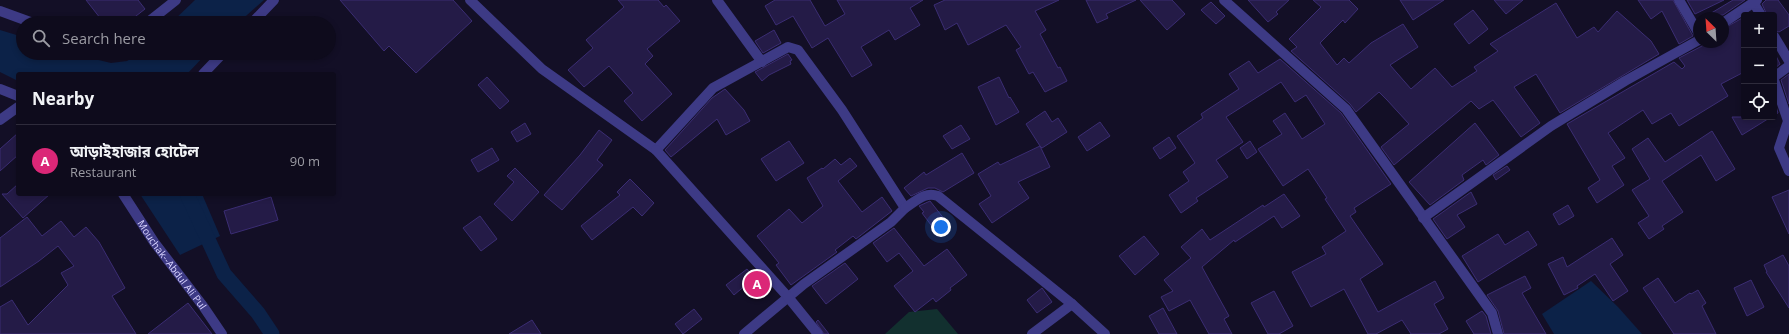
<!DOCTYPE html>
<meta charset="utf-8">
<style>
body{margin:0;font-family:"Open Sans","Noto Sans Bengali",sans-serif;background:#1c1929;color:#f1f3f6}
.controls{position:absolute;right:12px;top:12px;display:grid;overflow:hidden;border-radius:4px;box-shadow:0 2px 6px #0003}
.controls button{width:36px;height:36px;display:grid;place-items:center;padding:0;border:0;border-bottom:1px solid #2e2b3b;background:#0e0b1c;color:#f1f3f6;font:20px sans-serif}
.compass{position:absolute;left:1693px;top:12px;width:36px;height:36px;border-radius:50%;background:#0e0b1c;box-shadow:0 2px 6px #0003;rotate:335deg}
.you{position:absolute;left:941px;top:227px;width:14px;height:14px;margin:-10px;border:3px solid #fff;border-radius:50%;background:#1a73e8;box-shadow:0 0 0 6px #1a73e833}
.badge{display:grid;place-items:center;width:26px;height:26px;border-radius:50%;background:#db2777;color:#fff;font-size:13px;font-weight:700}
.pin{position:absolute;translate:-50% -50%;border:2px solid #fff;box-shadow:0 1px 4px #0006}
.list{margin:0;padding:0;list-style:none}
h2{display:flex;justify-content:space-between;align-items:center;height:52px;margin:0;padding:0 16px;font-size:17px}
h2 small{font-size:13px;font-weight:400;color:#9b9ba3}
.list li{display:grid;grid-template-columns:26px 1fr auto;gap:12px;align-items:center;box-sizing:border-box;height:72px;padding:0 16px;border-top:1px solid #2e2b3b}
.list b{display:block;font-size:15px;white-space:nowrap}
.list p{margin:0;font-size:13px;white-space:nowrap;color:#9b9ba3}
.list em{font-size:13px;font-style:normal;color:#9b9ba3}
.icon{flex:none;width:22px;height:22px;fill:none;stroke:currentColor;stroke-width:2;stroke-linecap:round;stroke-linejoin:round}
.map{position:relative;flex:none;width:1789px;height:334px;overflow:hidden}
.search{position:absolute;background:#0e0b1c;box-shadow:0 2px 6px #0003;left:16px;top:16px;width:320px;height:44px;display:flex;align-items:center;gap:10px;box-sizing:border-box;padding:0 14px;border-radius:22px;color:#9b9ba3;font-size:15px}
.panel{position:absolute;background:#0e0b1c;box-shadow:0 2px 6px #0003;left:16px;top:72px;width:320px;height:124px;border-radius:4px}
.map>svg:first-child{display:block}
.green{fill:#12302f}
.water{fill:#0c2248}
.lines{fill:none;stroke-linecap:round;stroke-linejoin:round}
.canal{stroke:#0c2248;stroke-width:15}
.building{fill:#241b47;stroke:#3b2d73}
.street{stroke:#3d3a85;stroke-width:10}
.labels{text-anchor:middle;dominant-baseline:central;stroke-width:3.5;stroke-linejoin:round;paint-order:stroke}
.street-label{font-size:10px;fill:#d9d4ff;stroke:#130f26}
</style>
<div class="map">
<svg width="1789" height="334" viewBox="0 0 1789 334">
<rect width="100%" height="100%" fill="#130f26"/>
<!-- green -->
<path class="green" d="M937 309 958 334H885L909 312Z"/>
<!-- water -->
<g class="water">
<path d="M195 0H264L238 23H171Z"/>
<path d="M0 30 23 37V53H70L111 63 127 61 140 53H207L187 74H18V81L0 72Z"/>
<path d="M140 194H202L220 236 180 255Z"/>
<path d="M1591 281 1618 307 1642 334H1554L1542 314Z"/>
</g>
<g class="lines">
<!-- canal -->
<path class="canal" d="M187 194 224 274 258 313 272 334"/>
</g>
<!-- building -->
<g class="building">
<path d="M86 0H138L145 9 127 23H104Z"/>
<path d="M340 0H453L472 21 416 73 389 46 384 51Z"/>
<path d="M618 0H658L664 7 666 5 680 21 647 49 653 56 645 64 672 94 642 121 624 101 633 93 609 66 584 87 568 70 593 48 586 40 624 7Z"/>
<path d="M775 0H810L825 26 845 14 837 0H923L910 8 920 25 895 40 889 30 861 47 872 65 852 77 828 38 812 48 793 16 776 25 765 6Z"/>
<path d="M945 0H1059L1035 11 1046 30 1040 34 1058 68 1060 67 1067 81 1045 92 1033 72 1029 74 1016 50 1021 47 1006 25 968 45 957 23 945 30 934 5Z"/>
<path d="M1086 0H1136L1106 14 1108 18 1097 23Z"/>
<path d="M1140 0H1172L1185 14 1167 30Z"/>
<path d="M1248 0H1289L1276 12 1278 14 1268 22Z"/>
<path d="M1313 0H1349L1358 9 1345 23 1343 20 1320 43 1337 65 1344 58 1349 63 1371 43 1403 24 1418 47 1390 65 1411 89 1435 68 1452 87 1477 71 1474 67 1498 51 1490 44 1556 3 1577 38 1594 27 1598 32 1617 11 1651 41 1659 54 1560 113 1536 74 1514 87 1540 123 1521 137 1493 100 1479 109 1471 101 1394 165 1381 147 1409 124 1387 100 1379 92 1356 112 1350 104 1291 51 1297 47 1289 39 1321 7Z"/>
<path d="M1400 0H1444L1413 20Z"/>
<path d="M1494 0H1523L1506 14Z"/>
<path d="M1638 0H1673L1693 36 1679 44 1662 11 1651 19Z"/>
<path d="M1687 0H1724L1695 14Z"/>
<path d="M1733 0H1745L1723 15H1708Z"/>
<path d="M1766 0H1778L1789 15V26L1779 32 1774 30V15H1767L1762 4Z"/>
<path d="M1211 2 1225 16 1216 24 1201 10Z"/>
<path d="M1473 10 1488 29 1469 44 1454 24Z"/>
<path d="M1744 17V72L1721 84 1728 96 1679 126 1671 113 1652 124 1643 110 1608 133 1625 158 1612 166 1624 185 1597 203 1588 188 1600 180 1599 178 1567 124 1674 62 1682 69 1685 66 1679 58 1702 46 1705 42H1723V29Z"/>
<path d="M774 30 781 43 763 53 755 41Z"/>
<path d="M1774 52 1780 64 1774 69Z"/>
<path d="M788 54 792 60 790 61 791 64 769 75 762 81 755 72Z"/>
<path d="M1280 59 1341 113 1391 184 1354 208 1356 212 1350 216 1383 264 1360 279 1378 312 1435 281 1444 298 1434 304 1448 329 1439 334H1411L1402 320 1376 334H1368L1344 289 1311 307 1292 272 1326 254 1322 247 1346 231 1325 199 1327 198 1308 169 1283 186 1258 149 1282 134 1273 121 1285 113 1302 139 1325 124 1306 95 1295 102 1281 82 1226 117 1243 142 1216 160 1228 177 1196 198 1198 201 1181 213 1169 195 1189 181 1183 172 1195 163 1177 136 1203 118 1201 114 1239 89 1229 74 1249 61 1258 73Z"/>
<path d="M1789 74V104L1781 80Z"/>
<path d="M487 77 509 101 500 109 478 85Z"/>
<path d="M999 77 1009 98 1010 97 1019 112 996 125 978 87Z"/>
<path d="M725 89 744 110 750 121 726 135 717 119 671 157 665 150 712 98Z"/>
<path d="M1774 100 1778 113 1774 115Z"/>
<path d="M1045 111 1052 122 1058 118 1067 132 1042 148 1040 146 1050 167 1018 182 1029 198 992 223 979 204 991 196 978 174 998 162 1000 165 1040 146 1026 124Z"/>
<path d="M1732 117H1771L1742 135Z"/>
<path d="M1100 122 1110 136 1087 151 1078 137Z"/>
<path d="M525 123 531 134 517 142 511 132Z"/>
<path d="M1475 123 1499 155 1486 165 1483 160 1462 175 1464 180 1430 205 1409 182Z"/>
<path d="M961 125 970 139 952 149 943 136Z"/>
<path d="M599 130 612 140 597 160 603 165 562 210 544 195 580 155Z"/>
<path d="M1712 131 1735 169 1716 181 1701 155 1662 181 1683 212 1662 226 1664 229 1649 239 1638 223 1649 216 1632 190 1650 179 1632 149 1648 138 1665 162Z"/>
<path d="M18 133V155L0 171V149Z"/>
<path d="M1169 137 1176 148 1160 159 1153 148Z"/>
<path d="M789 141 804 163 776 181 761 159Z"/>
<path d="M1250 141 1257 152 1247 159 1240 148Z"/>
<path d="M492 148 499 160 478 172 471 160Z"/>
<path d="M962 153 974 173 943 192 935 188H928L911 196 904 188 924 172 926 175Z"/>
<path d="M850 158 857 166 838 181 862 212 882 197 892 211 856 239 853 236 835 250 837 252 791 285 776 265 779 263 757 236 789 209 802 223 823 206 807 178 822 168 823 169 835 159 841 165Z"/>
<path d="M1507 166 1510 170 1496 180 1493 175Z"/>
<path d="M515 168 539 192 512 221 494 204 514 182 507 176Z"/>
<path d="M630 179 654 203 642 216 633 207 592 240 581 226 620 195 617 192Z"/>
<path d="M18 184V194H50L23 218 2 194H7Z"/>
<path d="M1789 190V234L1772 197Z"/>
<path d="M1471 192 1477 204 1457 215 1465 227 1447 239 1433 219Z"/>
<path d="M1284 194 1300 216 1282 228 1274 216 1235 242 1234 240 1202 267 1229 316 1224 319 1232 334H1209L1190 300 1169 311 1161 297 1173 291 1164 280 1191 258 1181 247 1202 229 1210 240 1263 205 1264 207Z"/>
<path d="M271 197 278 220 231 234 224 211Z"/>
<path d="M930 201 945 220 934 229 922 213 924 212 919 206Z"/>
<path d="M1568 205 1574 216 1559 225 1553 214Z"/>
<path d="M480 216 497 239 481 251 463 228Z"/>
<path d="M27 217 42 236 61 221 74 237 86 227 99 242 125 288 112 296 136 334H0V307L12 300 28 325 68 285 61 273 74 266 58 246 39 261 0 287V238Z"/>
<path d="M894 228 924 266 947 249 967 275 950 288 951 290 936 302 933 298 915 312 894 286 913 271 899 253 887 262 873 243Z"/>
<path d="M1528 231 1537 245 1478 282 1462 256 1498 234 1505 245Z"/>
<path d="M1144 236 1159 254 1135 275 1119 256Z"/>
<path d="M1612 238 1623 255 1610 264 1628 291 1613 301 1595 274 1577 286 1578 288 1564 295 1548 264 1563 257 1567 267Z"/>
<path d="M1783 255 1789 266V308L1766 272H1767L1764 265Z"/>
<path d="M845 263 858 279 826 304 812 286Z"/>
<path d="M747 269 754 278 734 295 726 285Z"/>
<path d="M1525 276 1531 288 1522 293 1546 334H1504L1498 311 1487 295Z"/>
<path d="M1658 278 1675 303 1690 293 1691 294 1698 290 1706 303 1702 306 1716 334H1674L1643 288Z"/>
<path d="M1751 280 1764 307 1747 316 1734 288Z"/>
<path d="M1042 288 1052 302 1037 313 1027 300Z"/>
<path d="M1274 291 1293 326 1279 334H1268L1251 303Z"/>
<path d="M188 303 212 334H148Z"/>
<path d="M1163 308 1177 334H1159L1149 316Z"/>
<path d="M694 309 702 319 683 334 675 324Z"/>
<path d="M1482 311 1486 316 1491 334H1474L1466 321Z"/>
<path d="M532 320 541 334H509Z"/>
<path d="M818 320 829 334H824L816 322Z"/>
</g>
<g class="lines">
<!-- street -->
<g class="street">
<path d="M470 0 542 69 656 150 713 88 788 47 798 50 842 110 905 208 891 222 804 284 744 334"/>
<path d="M717 0 762 62"/>
<path d="M1224 0 1346 109 1492 313 1498 334"/>
<path d="M1679 0 1699 34"/>
<path d="M1753 2 1761 15"/>
<path d="M0 11 33 23"/>
<path d="M147 23 176 0"/>
<path d="M252 23 274 0"/>
<path d="M1723 23 1757 0"/>
<path d="M1774 36 1789 61"/>
<path d="M203 74 223 53"/>
<path d="M1774 77 1789 66"/>
<path d="M1774 80 1788 121 1779 148 1789 171"/>
<path d="M0 89 18 96"/>
<path d="M0 120 18 107"/>
<path d="M656 150 788 297 818 334"/>
<path id="s1" d="M123 194 154 242 203 306 222 334"/>
<path d="M905 208C916 201 925 191 938 196L1072 304"/>
<path d="M1423 218 1551 126 1625 81 1699 40"/>
<path d="M1032 334 1072 304 1105 334"/>
</g>
</g>
<g class="labels">
<!-- street labels -->
<g class="street-label">
<text stroke="none"><textPath href="#s1" startOffset="86">Mouchak--Abdul Ali Pul</textPath></text>
</g>
</g>
</svg>
<div class="controls">
<button>+</button>
<button>−</button>
<button><svg class="icon" aria-label="locate" viewBox="0 0 24 24"><circle cx="12" cy="12" r="6"/><path d="M12 2v4M12 18v4M2 12h4M18 12h4"/></svg></button>
</div>
<svg class="compass" viewBox="-18 -18 36 36"><path d="M0-13l5 13h-10z" fill="#e53935"/><path d="M0 13l5-13h-10z" fill="#9b9ba3"/></svg>
<div class="you"></div>
<div class="pin badge" style="left:757px;top:284px">A</div>
<div class="search"><svg class="icon" aria-label="search" viewBox="0 0 24 24"><circle cx="10" cy="10" r="6"/><path d="M15 15l6 6"/></svg>Search here</div>
<section class="panel">
<h2>Nearby<small></small></h2>
<ul class="list">
<li><span class="badge">A</span><div><b>আড়াইহাজার হোটেল</b><p>Restaurant</p></div><em>90 m</em></li>
</ul>
</section>
</div>
